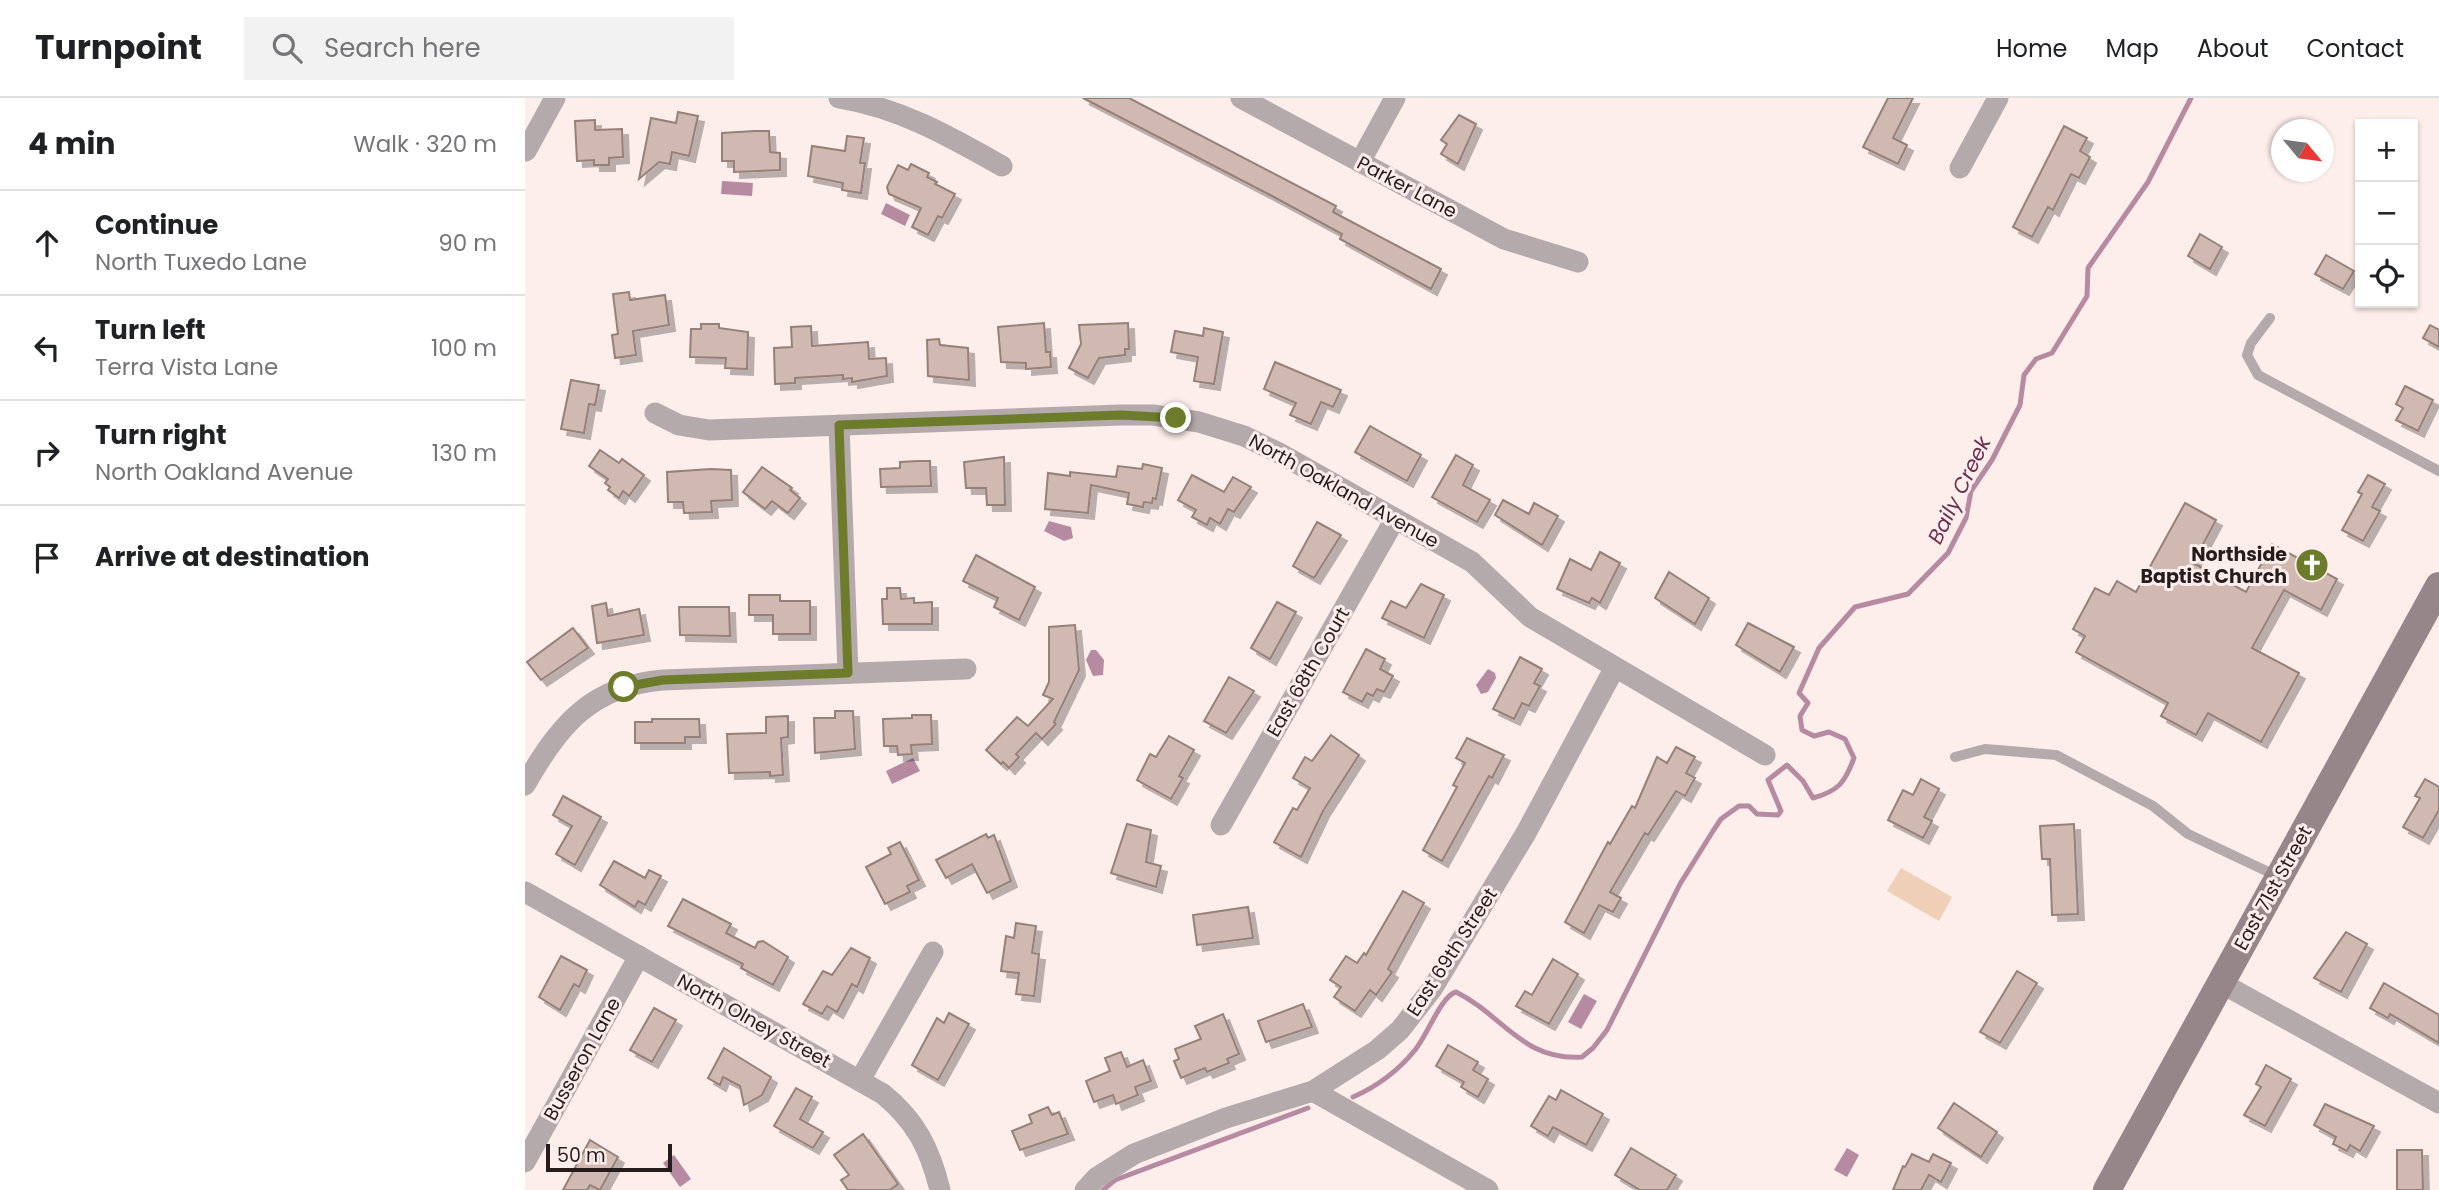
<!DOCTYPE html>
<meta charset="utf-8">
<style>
body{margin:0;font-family:Poppins,sans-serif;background:#f2f2f2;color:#202124}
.controls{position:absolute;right:21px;top:21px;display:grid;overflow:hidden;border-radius:0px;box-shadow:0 2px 5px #0004}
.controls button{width:63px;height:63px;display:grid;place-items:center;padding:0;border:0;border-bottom:2px solid #e0e0e0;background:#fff;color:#202124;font:35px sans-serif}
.compass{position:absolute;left:1746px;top:21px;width:63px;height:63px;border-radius:50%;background:#fff;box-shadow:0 2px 5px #0004;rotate:119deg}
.scale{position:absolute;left:21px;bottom:18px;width:126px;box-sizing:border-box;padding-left:7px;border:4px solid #261c1c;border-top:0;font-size:19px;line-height:24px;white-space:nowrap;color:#261c1c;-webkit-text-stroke:5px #fdedeb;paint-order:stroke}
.stop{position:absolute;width:21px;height:21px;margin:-16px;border:5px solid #6c7c2a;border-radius:50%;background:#fff}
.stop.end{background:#6c7c2a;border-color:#fff;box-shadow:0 2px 7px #0008}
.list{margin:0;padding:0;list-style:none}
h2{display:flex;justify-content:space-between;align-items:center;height:91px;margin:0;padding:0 28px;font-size:30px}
h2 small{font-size:23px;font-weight:400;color:#757577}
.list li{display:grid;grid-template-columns:46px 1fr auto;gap:21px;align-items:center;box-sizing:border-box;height:105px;padding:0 28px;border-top:2px solid #e0e0e0}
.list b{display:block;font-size:26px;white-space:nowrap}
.list p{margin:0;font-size:23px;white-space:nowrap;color:#757577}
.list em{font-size:23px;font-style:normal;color:#757577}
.icon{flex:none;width:38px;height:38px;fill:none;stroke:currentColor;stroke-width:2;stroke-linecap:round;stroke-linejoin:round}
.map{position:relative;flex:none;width:1914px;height:1092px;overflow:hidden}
header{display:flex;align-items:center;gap:42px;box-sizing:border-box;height:98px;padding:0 35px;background:#fff;border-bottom:2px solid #e0e0e0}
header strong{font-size:33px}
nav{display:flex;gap:38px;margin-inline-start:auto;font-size:24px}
.search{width:490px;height:63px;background:#f2f2f2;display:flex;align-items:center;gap:18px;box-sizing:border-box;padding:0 24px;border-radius:0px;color:#757577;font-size:26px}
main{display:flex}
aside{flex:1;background:#fff}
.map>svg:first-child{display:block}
.green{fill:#efd0b6}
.water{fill:#b68ba2}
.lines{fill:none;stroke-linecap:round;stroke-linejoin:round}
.stream{stroke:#b68ba2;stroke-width:5}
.building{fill:#d0b9b0;stroke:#968078;stroke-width:2;filter:url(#shadow)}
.lane{stroke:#b4a9ab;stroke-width:10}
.street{stroke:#b4a9ab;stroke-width:21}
.secondary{stroke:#968689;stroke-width:28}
.route{stroke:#6c7c2a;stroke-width:9}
.labels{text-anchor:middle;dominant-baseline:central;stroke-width:6;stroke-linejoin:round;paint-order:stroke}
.street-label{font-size:19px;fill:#261c1c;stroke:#fdedeb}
.poi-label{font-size:19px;font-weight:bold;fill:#261c1c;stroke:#fdedeb;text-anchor:end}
.water-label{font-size:21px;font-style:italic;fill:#683051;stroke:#fdedeb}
</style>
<header>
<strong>Turnpoint</strong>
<div class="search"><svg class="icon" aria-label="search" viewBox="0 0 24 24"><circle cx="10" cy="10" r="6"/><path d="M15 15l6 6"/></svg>Search here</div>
<nav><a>Home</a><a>Map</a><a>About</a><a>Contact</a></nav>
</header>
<main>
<aside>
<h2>4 min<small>Walk · 320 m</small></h2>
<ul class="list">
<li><svg class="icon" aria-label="ahead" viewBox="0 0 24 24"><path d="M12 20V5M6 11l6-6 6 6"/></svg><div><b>Continue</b><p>North Tuxedo Lane</p></div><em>90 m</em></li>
<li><svg class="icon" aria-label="left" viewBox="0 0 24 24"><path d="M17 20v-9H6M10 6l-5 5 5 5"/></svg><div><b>Turn left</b><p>Terra Vista Lane</p></div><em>100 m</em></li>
<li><svg class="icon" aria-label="right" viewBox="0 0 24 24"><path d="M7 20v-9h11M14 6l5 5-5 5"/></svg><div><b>Turn right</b><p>North Oakland Avenue</p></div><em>130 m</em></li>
<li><svg class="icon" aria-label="arrive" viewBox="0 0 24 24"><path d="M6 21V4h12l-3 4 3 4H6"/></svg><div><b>Arrive at destination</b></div></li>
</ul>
</aside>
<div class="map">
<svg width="1914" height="1092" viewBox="0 0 1914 1092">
<defs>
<filter id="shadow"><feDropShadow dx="6" dy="6" stdDeviation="0" flood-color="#0004"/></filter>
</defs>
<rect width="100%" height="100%" fill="#fdedeb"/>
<!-- green -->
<path class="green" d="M1376 770 1427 799 1414 823 1362 793Z"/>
<!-- water -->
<g class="water">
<path d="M197 83 228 85 227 98 196 96Z"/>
<path d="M361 105 385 117 380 128 356 116Z"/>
<path d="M524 423 546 429 548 440 539 443 519 433Z"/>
<path d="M566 552H571L579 562 578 577 568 578 561 562Z"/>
<path d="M963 571 970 575 971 580 963 594 956 596 951 587Z"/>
<path d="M388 660 395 673 367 686 361 673Z"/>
<path d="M1059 896 1072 903 1056 931 1043 924Z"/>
<path d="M1322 1050 1334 1057 1322 1079 1309 1072Z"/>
<path d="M149 1057 166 1081 155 1089 138 1065Z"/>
</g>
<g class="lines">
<!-- stream -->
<g class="stream">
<path d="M828 999C853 988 873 973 890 952 902 938 916 898 931 894 978 917 997 963 1057 959L1068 950 1082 932 1155 786 1188 733 1196 721 1214 708H1224L1232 716 1253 717 1256 713 1243 682 1262 667 1278 683 1288 700C1314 693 1320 684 1329 660L1320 641 1304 634 1289 638 1277 632 1275 618 1283 605 1274 595 1294 550 1330 509 1383 496 1423 455 1441 420 1446 393 1467 362 1495 307 1499 277 1511 261 1527 255 1562 198 1563 170 1623 84 1666 0"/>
<path d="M578 1092 590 1082 783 1010"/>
</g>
</g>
<!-- building -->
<g class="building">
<path d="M558 0H604L811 108 808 114 916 171 906 191 815 141 817 136 747 98Z"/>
<path d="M1363 0H1388L1368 40 1382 47 1373 66 1338 49Z"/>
<path d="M153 14 173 18 164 58 147 54 145 66 134 64 114 81 126 20 151 25Z"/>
<path d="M934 17 951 26 933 66 916 56 922 46 916 42Z"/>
<path d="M70 22V32L97 31 98 59 84 60V67H69V62L52 63 50 23Z"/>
<path d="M1539 28 1562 40 1555 53 1565 59 1554 80 1546 76 1528 112 1523 109 1507 139 1488 129Z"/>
<path d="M230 33H244L245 54 255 55V72L209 74V63H197V35Z"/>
<path d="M322 38 339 40 335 65H340L336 95 317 92 318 85 283 78 287 48 320 53Z"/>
<path d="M386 66 404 75 402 79 412 84 410 86 430 96 417 120 413 118 403 137 387 129 396 110 364 96 362 89 373 67 383 72Z"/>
<path d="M1675 136 1697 149 1685 171 1663 158Z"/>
<path d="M1801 157 1829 173 1818 191 1790 176Z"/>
<path d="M104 194 105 202 140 197 144 227 108 233 111 257 90 260 87 237 93 236 88 196Z"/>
<path d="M519 225 521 254H525L526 269 501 271V265L476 264 473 229Z"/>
<path d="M603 225 604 251H600V257L574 260 563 280 544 270 556 246 554 227Z"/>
<path d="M176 226H194V230L223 234 222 271 200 270 201 260 165 259 166 231H176Z"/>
<path d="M1905 227 1914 232V249L1898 240Z"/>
<path d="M286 228 287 248 343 244 344 261 361 260 362 278 327 284V280L318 281V277L270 280V285L250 286 249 250 267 249 266 229Z"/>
<path d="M679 230 698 234 689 286 669 283 673 259 646 254 650 233 678 238Z"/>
<path d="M414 241 415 247 443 250 444 282 403 278 402 242Z"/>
<path d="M750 264 816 292 808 309 796 304 786 326 765 317 771 305 739 291Z"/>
<path d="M46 282 74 287 70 307 64 306 59 335 36 331Z"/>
<path d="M1880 288 1908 302 1893 333 1871 322 1878 310 1871 306Z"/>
<path d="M845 328 896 357 882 383 830 354Z"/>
<path d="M75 352 94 365 97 361 119 377 104 398 98 393 94 400 83 392 85 389 80 385 83 381 64 368Z"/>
<path d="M931 357 948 367 938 387 965 402 952 424 907 399Z"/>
<path d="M479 359 480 407H462L461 390H441L439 364Z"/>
<path d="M393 363H405L406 388 356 389 355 371 375 370V364Z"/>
<path d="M618 366 637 370 631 401 628 400 627 405 619 404 618 409 602 406 604 395 566 387 563 415 520 411 523 375 545 378V374L591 379 593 368 617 371Z"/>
<path d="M237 369 267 390 265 392 275 400 263 415 247 403 240 411 218 394Z"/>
<path d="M186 371 206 372 207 402 186 403 187 414 159 415 158 404H143L142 374Z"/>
<path d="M667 377 699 394 708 379 726 389 709 414 703 411 695 426 685 420 682 427 667 419 671 412 653 402Z"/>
<path d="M1843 377 1860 386 1847 409 1855 413 1838 443 1817 432 1837 396 1833 394Z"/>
<path d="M978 402 1004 416 1009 405 1033 418 1017 447 970 417Z"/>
<path d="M1660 405 1691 422 1668 465 1721 494 1747 446 1812 481 1796 512 1759 492 1727 550 1774 575 1736 644 1683 615 1671 637 1636 618 1643 605 1551 554 1560 538 1548 531 1570 490 1584 497 1592 483 1611 494Z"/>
<path d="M792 424 816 437 789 480 768 468Z"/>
<path d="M1075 454 1095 465 1075 505 1067 500 1064 505 1032 491 1045 461 1066 472Z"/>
<path d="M451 457 510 489 494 522 469 509 473 500 438 483Z"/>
<path d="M1144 474 1184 500 1170 526 1130 500Z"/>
<path d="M896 486 919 497 899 540 857 520 866 503 881 510Z"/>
<path d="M362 490H375L376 501 389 500V505L407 504V526H358L357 501H362Z"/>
<path d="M224 497H255V503H285V536H248V517H224Z"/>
<path d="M752 504 771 514 745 561 726 550Z"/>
<path d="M81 505 83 518 114 511 119 537 72 545 67 508Z"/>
<path d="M154 509H204L205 538 155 537Z"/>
<path d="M1223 525 1269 549 1255 574 1211 547Z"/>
<path d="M550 527 554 572 529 624 531 626 517 641 511 635 491 656 494 659 484 670 478 664 476 666 461 652 492 619 503 628 528 601 518 597 524 584V529Z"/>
<path d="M48 530 63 550 16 582 2 564Z"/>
<path d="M841 551 860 561 855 571 868 578 859 594 852 591 848 598 842 595 837 604 818 594Z"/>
<path d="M995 559 1017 571 1009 585 1015 588 1004 608 997 605 989 621 968 611Z"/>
<path d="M704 579 729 593 701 635 679 623Z"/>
<path d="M310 613H328L330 651 290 655 289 620H310Z"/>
<path d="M387 617H406L407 646 386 647 387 656 373 657 372 648H359L358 621 387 620Z"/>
<path d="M263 618V639L256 640 258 677 245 678V674L204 675 202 636 241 635V619Z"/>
<path d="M127 621H174L175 639H160V645H110V624H127Z"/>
<path d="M806 637 834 657 798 713 776 759 749 744 768 710 772 712 785 690 768 680 780 659 787 663Z"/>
<path d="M644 638 669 652 654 678 658 680 646 701 612 682 625 656 631 659Z"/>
<path d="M942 640 979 657 967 680 964 678 917 763 898 752 932 689 928 687 940 665 931 660Z"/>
<path d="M1151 649 1170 659 1161 675 1170 680 1160 698 1151 693 1123 737 1120 735 1085 794 1096 800 1088 814 1074 807 1059 835 1040 824 1083 744 1085 746 1107 708 1110 710 1132 659 1142 665Z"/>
<path d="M1396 681 1414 691 1399 719 1407 723 1398 740 1363 722 1378 692 1388 697Z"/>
<path d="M1900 681 1914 689V712L1898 740 1878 729 1895 700 1890 698Z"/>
<path d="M38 698 76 719 50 767 31 756 47 728 28 717Z"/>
<path d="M602 726 626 732 621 764 636 768 631 789 586 775Z"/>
<path d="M1549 726 1553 816 1527 817 1525 761H1517L1515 728Z"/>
<path d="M461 736 463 740 469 737 486 783 462 795 447 766 421 780 411 762Z"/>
<path d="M375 744 394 782 382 788 385 794 360 806 341 769 366 756 363 750Z"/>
<path d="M89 763 120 780 124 772 136 778 120 807 113 803 110 809 75 787Z"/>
<path d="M878 793 899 805 863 871 867 874 851 897 845 892 830 913 809 899 816 889 805 882 821 858 832 865 839 855 841 857Z"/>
<path d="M158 801 206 826 201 835 230 850 233 844 238 843 263 859 248 887 216 870 218 866 143 828Z"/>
<path d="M723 809 728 840 672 847 668 817Z"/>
<path d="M491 825 511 828 507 855 514 856 509 898 491 896 494 875 476 873 481 838 489 840Z"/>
<path d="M1821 834 1842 846 1816 894 1789 880Z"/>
<path d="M326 850 345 860 332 889 327 886 312 914 302 908 297 916 278 906 298 873 307 877Z"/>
<path d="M36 858 62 872 54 889 49 886 35 912 14 899Z"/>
<path d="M1028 861 1053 876 1024 926 991 908 1000 893 1007 897Z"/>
<path d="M1492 873 1512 885 1475 945 1455 934Z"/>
<path d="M1859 885 1914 917V945L1865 916 1863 920 1845 910Z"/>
<path d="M778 906 787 929 741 944 733 923Z"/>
<path d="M129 910 151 922 127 964 105 952Z"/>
<path d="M424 915 444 926 413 982 387 967 412 920 419 925Z"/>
<path d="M698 916 714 956 702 961 704 965 682 974 680 970 656 980 649 963 654 961 650 951 676 941 670 928Z"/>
<path d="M923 947 953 964 948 972 963 981 953 999 936 989 939 984 911 968Z"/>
<path d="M199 950 246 979 237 997 219 1007 215 988 198 979 195 987 183 980Z"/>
<path d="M596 954 602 969 618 962 626 983 610 989 613 997 591 1006 588 997 569 1004 561 983 585 973 580 960Z"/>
<path d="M1741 967 1766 981 1740 1028 1719 1017 1736 989 1731 986Z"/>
<path d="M271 990 287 999 275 1021 298 1034 288 1050 249 1028Z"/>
<path d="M1036 992 1078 1016 1061 1047 1028 1029 1023 1038 1006 1028 1024 998 1031 1002Z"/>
<path d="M1429 1005 1472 1034 1456 1059 1413 1030Z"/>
<path d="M1800 1006 1849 1028 1835 1053 1825 1047 1822 1053 1808 1046 1811 1039 1789 1027Z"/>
<path d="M523 1009 527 1017 534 1014 543 1036 495 1052 487 1033 507 1025 504 1017Z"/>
<path d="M338 1036 373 1086 365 1092H323L316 1082 324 1077 309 1057Z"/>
<path d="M65 1042 93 1059 75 1092 65 1087 62 1092H38Z"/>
<path d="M1106 1050 1151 1077 1142 1092H1115L1090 1077Z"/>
<path d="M1872 1052H1897L1898 1092H1872Z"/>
<path d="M1387 1056 1404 1064 1408 1056 1426 1065 1416 1084 1404 1077 1396 1092H1368L1378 1068 1380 1069Z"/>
</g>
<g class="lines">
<!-- lane -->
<g class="lane">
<path d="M1745 220 1726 245 1722 257 1733 277 1914 373"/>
<path d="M1430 659 1460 651 1531 657 1628 708 1663 736 1754 779"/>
</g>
<!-- street -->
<g class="street">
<path d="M314 0C375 10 424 38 477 68"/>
<path d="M716 0 979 141 1053 164"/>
<path d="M1 53 30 0"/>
<path d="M835 64 870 0"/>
<path d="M1435 70 1473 0"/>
<path d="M130 315 154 327 184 332 596 317H628L674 324 719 338 754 355 947 464 1005 519 1240 657"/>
<path d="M314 327 323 575"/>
<path d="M0 687C34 628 65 588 138 582L441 571"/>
<path d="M696 727 870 421"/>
<path d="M0 794 358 996C391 1023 405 1051 415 1092"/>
<path d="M1696 885 1914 1005"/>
<path d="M335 982 408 854"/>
<path d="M788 993 963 1092"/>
<path d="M0 1064 114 858"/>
<path d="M560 1092 571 1080 609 1056 701 1020 788 993 852 952 875 932 907 891 1001 735 1089 571"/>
</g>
<!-- secondary -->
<path class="secondary" d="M1582 1092 1914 488"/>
</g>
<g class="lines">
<!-- route -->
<path class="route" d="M99 589 138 582 323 575 314 327 596 317 651 320"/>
</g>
<!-- icons -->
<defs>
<symbol id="church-disc" viewBox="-11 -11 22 22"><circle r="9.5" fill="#6c7c2a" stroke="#fdedeb"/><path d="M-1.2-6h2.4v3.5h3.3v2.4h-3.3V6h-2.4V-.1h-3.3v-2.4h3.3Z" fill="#fff"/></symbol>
</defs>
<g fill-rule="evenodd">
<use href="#church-disc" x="1768" y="448" width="38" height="38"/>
</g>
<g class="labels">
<!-- street labels -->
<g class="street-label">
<text transform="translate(882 89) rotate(28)">Parker Lane</text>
<text transform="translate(819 393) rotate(29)">North Oakland Avenue</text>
<text transform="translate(783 574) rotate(-60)">East 68th Court</text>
<text transform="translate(1748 790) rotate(-61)">East 71st Street</text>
<text transform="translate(927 854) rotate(-57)">East 69th Street</text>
<text transform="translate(229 923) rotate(29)">North Olney Street</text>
<text transform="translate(57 961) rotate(-61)">Busseron Lane</text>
</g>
<!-- poi labels -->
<g class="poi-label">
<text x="1762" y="456">Northside<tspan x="1762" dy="22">Baptist Church</tspan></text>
</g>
<!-- water labels -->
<g class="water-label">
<text transform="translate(1434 392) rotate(-64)">Baily Creek</text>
</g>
</g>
</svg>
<div class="controls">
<button>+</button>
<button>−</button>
<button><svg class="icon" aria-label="locate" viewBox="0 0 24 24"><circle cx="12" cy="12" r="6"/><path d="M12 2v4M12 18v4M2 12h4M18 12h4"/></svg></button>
</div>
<svg class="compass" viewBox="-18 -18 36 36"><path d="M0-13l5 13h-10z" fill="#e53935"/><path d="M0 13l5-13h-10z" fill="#757577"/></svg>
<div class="scale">50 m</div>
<div class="stop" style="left:99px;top:589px"></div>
<div class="stop end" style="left:651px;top:320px"></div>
</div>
</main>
